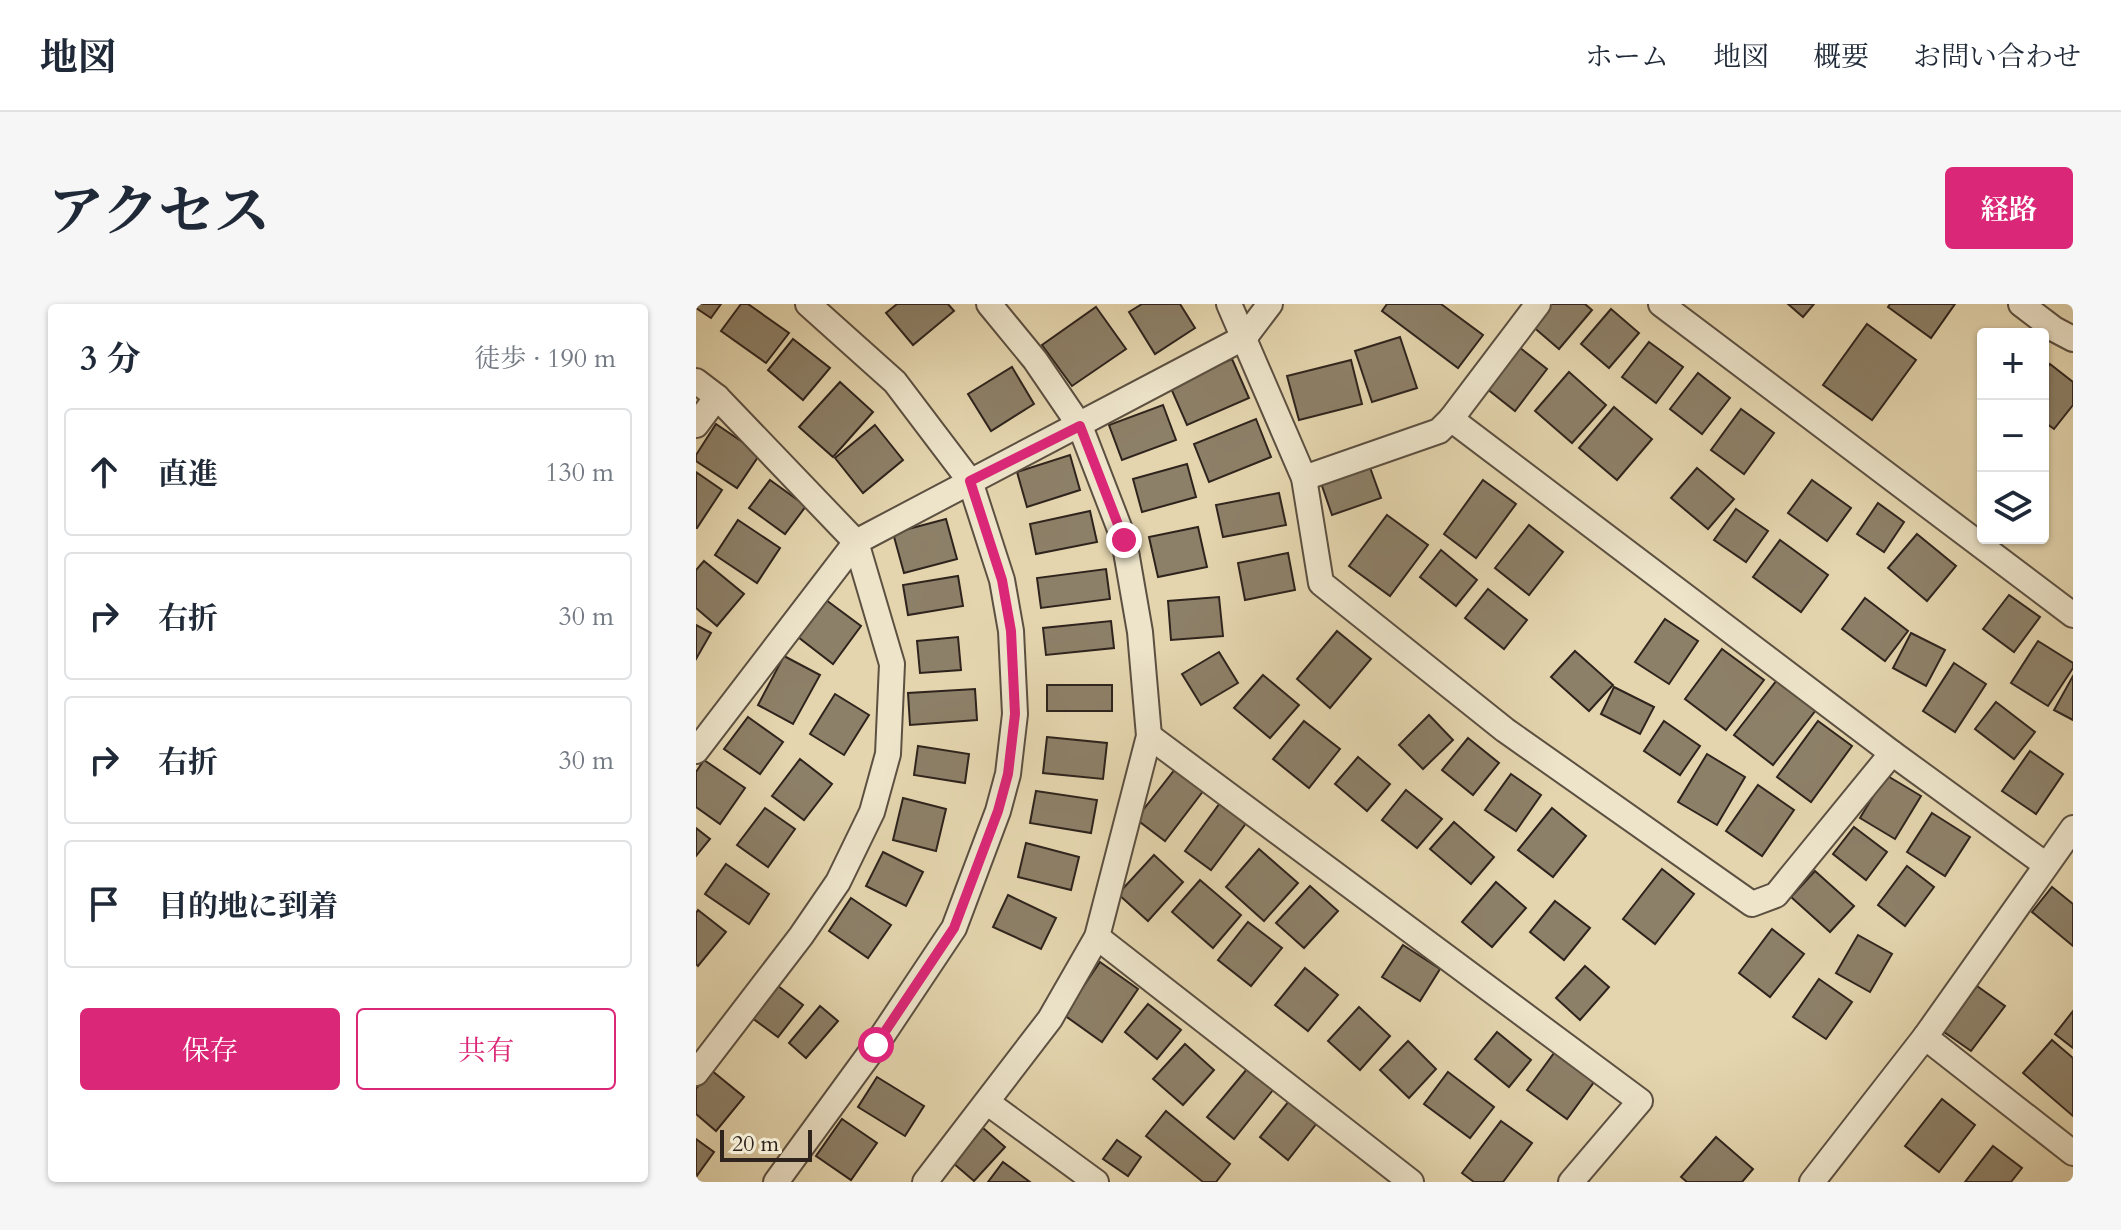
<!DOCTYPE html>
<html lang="ja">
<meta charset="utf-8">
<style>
body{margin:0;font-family:Cardo,"Noto Serif JP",serif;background:#f6f6f7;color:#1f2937}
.controls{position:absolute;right:24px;top:24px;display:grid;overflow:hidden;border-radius:8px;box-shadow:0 2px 6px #0004}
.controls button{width:72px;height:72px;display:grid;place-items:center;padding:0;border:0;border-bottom:2px solid #e0e1e3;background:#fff;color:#1f2937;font:40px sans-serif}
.scale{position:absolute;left:24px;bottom:20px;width:92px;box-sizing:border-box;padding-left:8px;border:4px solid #2f241d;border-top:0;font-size:22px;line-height:28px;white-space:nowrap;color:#2f241d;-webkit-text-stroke:6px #ede4ca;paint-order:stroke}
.stop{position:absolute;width:24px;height:24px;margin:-18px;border:6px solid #db2777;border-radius:50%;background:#fff}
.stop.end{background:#db2777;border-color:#fff;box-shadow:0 2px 8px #0008}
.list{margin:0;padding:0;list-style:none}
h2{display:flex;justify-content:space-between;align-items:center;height:104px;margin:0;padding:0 32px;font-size:34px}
h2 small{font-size:26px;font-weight:400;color:#747a83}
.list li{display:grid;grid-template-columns:52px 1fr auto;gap:24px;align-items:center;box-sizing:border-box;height:128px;margin:0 16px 16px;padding:0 16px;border:2px solid #e0e1e3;border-radius:8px}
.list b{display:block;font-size:30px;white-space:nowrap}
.list em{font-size:26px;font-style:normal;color:#747a83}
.actions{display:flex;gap:16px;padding:24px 32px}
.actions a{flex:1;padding:18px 0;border:2px solid #db2777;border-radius:8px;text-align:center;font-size:28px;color:#db2777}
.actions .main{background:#db2777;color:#fff}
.icon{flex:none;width:44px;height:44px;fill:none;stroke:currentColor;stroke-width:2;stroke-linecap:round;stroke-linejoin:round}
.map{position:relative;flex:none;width:1377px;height:878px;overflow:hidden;border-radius:8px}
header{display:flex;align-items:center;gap:48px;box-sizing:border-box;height:112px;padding:0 40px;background:#fff;border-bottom:2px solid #e0e1e3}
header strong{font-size:38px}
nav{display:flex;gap:44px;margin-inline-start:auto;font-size:28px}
.intro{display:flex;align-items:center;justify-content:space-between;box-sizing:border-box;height:192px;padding:0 48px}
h1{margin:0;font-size:56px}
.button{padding:20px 36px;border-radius:8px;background:#db2777;color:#fff;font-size:28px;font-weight:700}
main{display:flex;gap:48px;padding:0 48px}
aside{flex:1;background:#fff;border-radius:8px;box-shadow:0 2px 6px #0004}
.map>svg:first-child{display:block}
.building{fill:#8d8068;stroke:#2f241d;stroke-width:2}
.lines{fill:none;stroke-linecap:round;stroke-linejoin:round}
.street-casing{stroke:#5c5041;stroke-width:28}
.street{stroke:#ede4ca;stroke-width:24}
.route{stroke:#db2777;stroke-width:10}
</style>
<header>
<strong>地図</strong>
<nav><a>ホーム</a><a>地図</a><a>概要</a><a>お問い合わせ</a></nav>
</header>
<div class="intro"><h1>アクセス</h1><a class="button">経路</a></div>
<main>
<aside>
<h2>3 分<small>徒歩 · 190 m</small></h2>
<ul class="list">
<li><svg class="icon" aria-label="ahead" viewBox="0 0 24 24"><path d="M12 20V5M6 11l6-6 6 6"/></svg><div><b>直進</b></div><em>130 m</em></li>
<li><svg class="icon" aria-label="right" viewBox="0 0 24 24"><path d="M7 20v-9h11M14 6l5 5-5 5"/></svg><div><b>右折</b></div><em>30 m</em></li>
<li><svg class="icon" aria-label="right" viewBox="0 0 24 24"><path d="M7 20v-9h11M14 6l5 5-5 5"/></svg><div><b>右折</b></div><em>30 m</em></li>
<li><svg class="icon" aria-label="arrive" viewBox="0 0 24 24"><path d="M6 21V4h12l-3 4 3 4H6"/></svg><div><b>目的地に到着</b></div></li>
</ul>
<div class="actions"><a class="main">保存</a><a>共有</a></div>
</aside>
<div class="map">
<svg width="1377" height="878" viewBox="0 0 1377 878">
<rect width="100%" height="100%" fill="#e4d5ae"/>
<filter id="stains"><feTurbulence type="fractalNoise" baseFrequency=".0025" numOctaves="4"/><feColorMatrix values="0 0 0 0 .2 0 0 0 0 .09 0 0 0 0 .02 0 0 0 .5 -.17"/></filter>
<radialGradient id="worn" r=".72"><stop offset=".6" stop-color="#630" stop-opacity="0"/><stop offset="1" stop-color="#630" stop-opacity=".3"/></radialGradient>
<!-- building -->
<g class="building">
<path d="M0 0H25L15 14 0 4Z"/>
<path d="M45 0H52L93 29 70 59 25 27Z"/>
<path d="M201 0H252L258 7 217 41 190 9Z"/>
<path d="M446 0H484L499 24 459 50 433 8Z"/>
<path d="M691 0H745L787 31 762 64 686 7Z"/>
<path d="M854 0H889L896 6 863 45 835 21Z"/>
<path d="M1092 0H1118L1107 13Z"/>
<path d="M1194 0H1259L1235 34 1192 3Z"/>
<path d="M400 3 430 45 376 82 346 41Z"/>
<path d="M915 5 943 29 913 64 885 40Z"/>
<path d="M1171 20 1220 56 1176 116 1127 81Z"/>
<path d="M704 33 721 84 676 98 659 47Z"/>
<path d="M97 35 134 64 107 96 72 66Z"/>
<path d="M953 38 987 63 960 99 926 73Z"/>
<path d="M823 43 851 65 819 107 790 84Z"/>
<path d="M536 55 553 94 491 121 474 82Z"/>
<path d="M655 56 666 100 603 116 591 72Z"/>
<path d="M1354 60 1377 78V101L1358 125 1347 117V69Z"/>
<path d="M316 63 338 100 295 127 272 90Z"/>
<path d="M873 68 910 101 876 139 839 107Z"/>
<path d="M1002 69 1034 94 1006 130 974 105Z"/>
<path d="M144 78 177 108 137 153 103 123Z"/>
<path d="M467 101 480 136 426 156 413 121Z"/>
<path d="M918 103 956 135 921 176 883 144Z"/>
<path d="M1045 105 1078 129 1048 170 1015 146Z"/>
<path d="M560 115 575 153 513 178 498 140Z"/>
<path d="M20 120 64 150 41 184 0 157V151Z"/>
<path d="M179 121 207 156 167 189 139 154Z"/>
<path d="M374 151 384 186 331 203 321 168Z"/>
<path d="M672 158 685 194 636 211 624 176Z"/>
<path d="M491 160 500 193 446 208 437 175Z"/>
<path d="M1001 164 1038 195 1012 225 975 194Z"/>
<path d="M0 168 26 186 1 224H0Z"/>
<path d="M74 176 110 202 89 230 53 204Z"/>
<path d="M787 176 820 200 780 254 748 230Z"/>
<path d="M1116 176 1155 204 1131 237 1092 209Z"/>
<path d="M583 189 590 221 527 233 520 201Z"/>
<path d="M1182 199 1208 218 1188 248 1161 230Z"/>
<path d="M1040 205 1072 227 1050 258 1018 236Z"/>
<path d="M394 207 401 238 340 250 334 220Z"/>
<path d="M691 211 732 241 694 292 653 262Z"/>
<path d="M250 215 261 255 208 269 197 229Z"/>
<path d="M42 216 84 244 61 279 19 251Z"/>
<path d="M833 221 867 248 833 291 799 264Z"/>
<path d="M502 223 511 263 462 273 453 233Z"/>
<path d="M1221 230 1260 262 1231 297 1192 264Z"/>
<path d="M1084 236 1132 271 1105 308 1057 273Z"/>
<path d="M745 246 781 276 760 302 724 273Z"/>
<path d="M592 249 599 286 549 296 542 259Z"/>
<path d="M8 257 48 290 21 322 0 304V266Z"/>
<path d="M410 265 414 295 345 304 341 274Z"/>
<path d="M262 272 267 302 212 311 207 281Z"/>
<path d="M792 285 831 316 808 345 769 314Z"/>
<path d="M1313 291 1344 313 1318 348 1287 325Z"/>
<path d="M523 293 527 332 475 336 472 297Z"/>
<path d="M1169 294 1212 327 1189 357 1146 325Z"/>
<path d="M130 296 165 322 137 360 102 333Z"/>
<path d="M969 315 1002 337 973 380 939 358Z"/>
<path d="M415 317 418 344 350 351 347 324Z"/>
<path d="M0 321 15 329 0 355Z"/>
<path d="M641 327 675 355 634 404 601 375Z"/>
<path d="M1215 329 1249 346 1230 382 1197 364Z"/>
<path d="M262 333 265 366 224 369 221 337Z"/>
<path d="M1342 337 1377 359V364L1352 402 1315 379Z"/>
<path d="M1026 345 1068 376 1030 426 989 395Z"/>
<path d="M879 347 917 381 893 407 855 373Z"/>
<path d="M523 348 542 379 505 401 486 370Z"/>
<path d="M88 352 124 371 97 420 62 401Z"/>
<path d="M1258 359 1290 380 1259 428 1227 407Z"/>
<path d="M567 371 603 401 574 434 538 404Z"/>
<path d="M1377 372V416L1358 406Z"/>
<path d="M1081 376 1120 406 1077 461 1038 431Z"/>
<rect x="351" y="381" width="65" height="26"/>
<path d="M918 383 958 403 944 430 905 410Z"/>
<path d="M279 385 281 416 214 421 212 389Z"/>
<path d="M139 390 173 411 148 451 114 430Z"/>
<path d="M1300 398 1339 428 1318 455 1279 425Z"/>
<path d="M733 411 757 436 727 465 703 441Z"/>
<path d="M52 413 87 438 64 470 28 445Z"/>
<path d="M608 417 644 445 613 484 577 455Z"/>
<path d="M968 417 1004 442 984 471 948 447Z"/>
<path d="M1122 417 1156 442 1115 498 1081 473Z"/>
<path d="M351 433 411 439 407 475 347 469Z"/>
<path d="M772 434 803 459 777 491 746 466Z"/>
<path d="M222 442 273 450 269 479 218 471Z"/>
<path d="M1334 447 1367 470 1340 510 1306 487Z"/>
<path d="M1011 450 1049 473 1021 521 982 498Z"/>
<path d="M662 453 694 480 671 507 639 480Z"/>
<path d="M104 455 136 480 108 516 76 492Z"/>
<path d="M8 456 49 484 24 520 0 503V468Z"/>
<path d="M480 464 508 486 469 537 440 515Z"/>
<path d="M815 470 845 491 820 527 789 506Z"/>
<path d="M1190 471 1225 492 1199 535 1164 514Z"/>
<path d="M1062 481 1098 506 1066 552 1030 527Z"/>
<path d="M710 486 746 515 721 544 686 516Z"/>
<path d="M340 487 401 496 395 529 334 519Z"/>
<path d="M207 494 250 505 240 547 197 536Z"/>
<path d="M524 499 551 518 515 566 489 547Z"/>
<path d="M69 504 99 525 72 563 41 541Z"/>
<path d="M856 504 890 532 857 573 822 546Z"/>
<path d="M1236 509 1274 533 1249 572 1211 548Z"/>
<path d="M758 518 798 553 775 580 734 545Z"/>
<path d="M1158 523 1191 548 1170 576 1137 550Z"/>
<path d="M0 524 14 535 0 552Z"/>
<path d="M330 539 383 553 375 586 322 573Z"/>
<path d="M563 545 602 579 568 617 530 583Z"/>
<path d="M187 548 227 568 210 602 170 582Z"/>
<path d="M458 551 487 578 452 617 422 590Z"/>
<path d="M30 560 73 590 53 620 9 590Z"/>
<path d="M1211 562 1238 583 1209 622 1182 601Z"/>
<path d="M966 565 998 590 959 640 927 615Z"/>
<path d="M1119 567 1158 602 1134 628 1095 593Z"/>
<path d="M504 576 545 611 517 644 476 608Z"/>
<path d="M800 578 830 604 796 643 766 618Z"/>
<path d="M614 582 642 607 608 644 580 619Z"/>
<path d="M1356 583 1377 600V642L1336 608Z"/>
<path d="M312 591 360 614 345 645 297 623Z"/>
<path d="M155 594 195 621 172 654 133 627Z"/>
<path d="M859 597 894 624 868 656 834 628Z"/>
<path d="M2 606 30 628 2 662 0 660V609Z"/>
<path d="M552 618 586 644 555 682 522 656Z"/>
<path d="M1076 625 1108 650 1074 693 1043 669Z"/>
<path d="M1162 631 1196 650 1174 688 1140 669Z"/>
<path d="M707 641 744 665 724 697 686 673Z"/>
<path d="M404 658 442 685 406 738 368 711Z"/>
<path d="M889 662 913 683 884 716 860 694Z"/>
<path d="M609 664 642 691 612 727 579 701Z"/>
<path d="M1123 675 1156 698 1130 735 1097 713Z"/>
<path d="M78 679 107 701 82 733 52 711Z"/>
<path d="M1281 682 1309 702 1275 747 1248 728Z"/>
<path d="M452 700 485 726 461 755 429 728Z"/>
<path d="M124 702 142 717 110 754 93 739Z"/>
<path d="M663 703 694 732 664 766 632 737Z"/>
<path d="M1377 707V744L1359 730Z"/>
<path d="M801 728 835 756 813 783 779 755Z"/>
<path d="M1356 736 1377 754V812L1327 769Z"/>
<path d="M712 737 740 765 713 794 684 766Z"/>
<path d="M489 740 518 766 487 801 457 775Z"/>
<path d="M861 745 901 774 871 815 831 786Z"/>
<path d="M551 765 577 786 538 835 511 813Z"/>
<path d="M15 766 48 793 20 827 0 810V785Z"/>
<path d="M752 768 798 803 774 834 728 800Z"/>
<path d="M181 773 228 802 209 832 162 803Z"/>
<path d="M1246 795 1279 821 1243 868 1209 842Z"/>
<path d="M593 797 621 819 592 856 564 833Z"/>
<path d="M470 807 534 860 520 878H507L450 832Z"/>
<path d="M146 815 181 839 155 876 120 852Z"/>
<path d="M805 817 836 839 807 878H778L766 869Z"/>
<path d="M287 824 309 843 278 877 257 859Z"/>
<path d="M1020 833 1057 865 1046 878H991L985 873Z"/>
<path d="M0 835 18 848 0 873Z"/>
<path d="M421 836 445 853 432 872 407 855Z"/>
<path d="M1297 842 1326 864 1315 878H1269Z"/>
<path d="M307 858 334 878H292Z"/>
</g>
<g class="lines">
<defs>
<g id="street">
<path d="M533 0 608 174 625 279 809 426 1056 600 1080 591 1196 449"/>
<path d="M965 0 1377 311"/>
<path d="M1325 0 1358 25 1377 35"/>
<path d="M0 77 21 93 160 238 196 360 192 450 176 508 142 578 105 632 0 769"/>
<path d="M755 115 1196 449 1350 561"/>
<path d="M0 121 21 93"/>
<path d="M608 174 743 127 755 115 842 0"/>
<path d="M453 432 944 797 875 878"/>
<path d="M0 447 160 238 549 33 574 0"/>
<path d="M401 633 715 878"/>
<path d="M1229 733 1377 849"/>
<path d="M292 799 400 878"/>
<path d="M80 878 180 741 258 624 302 507 312 470 319 410 315 327 306 276 274 177 199 78 112 0"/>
<path d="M229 878 354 715 401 633 453 432 444 328 428 236 384 122 339 56 293 0"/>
<path d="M1116 878 1229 733 1377 524"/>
</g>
</defs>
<!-- street casing -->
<use href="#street" class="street-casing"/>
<!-- street -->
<use href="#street" class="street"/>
</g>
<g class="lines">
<!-- route -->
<path class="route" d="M180 741 258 624 302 507 312 470 319 410 315 327 306 276 274 177 384 122 428 236"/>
</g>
<rect width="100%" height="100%" filter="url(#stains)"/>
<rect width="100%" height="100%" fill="url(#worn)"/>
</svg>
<div class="controls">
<button>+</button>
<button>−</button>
<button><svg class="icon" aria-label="layers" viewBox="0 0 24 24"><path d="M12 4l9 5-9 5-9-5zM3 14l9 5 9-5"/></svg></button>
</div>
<div class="scale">20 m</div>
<div class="stop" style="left:180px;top:741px"></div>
<div class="stop end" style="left:428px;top:236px"></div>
</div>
</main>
